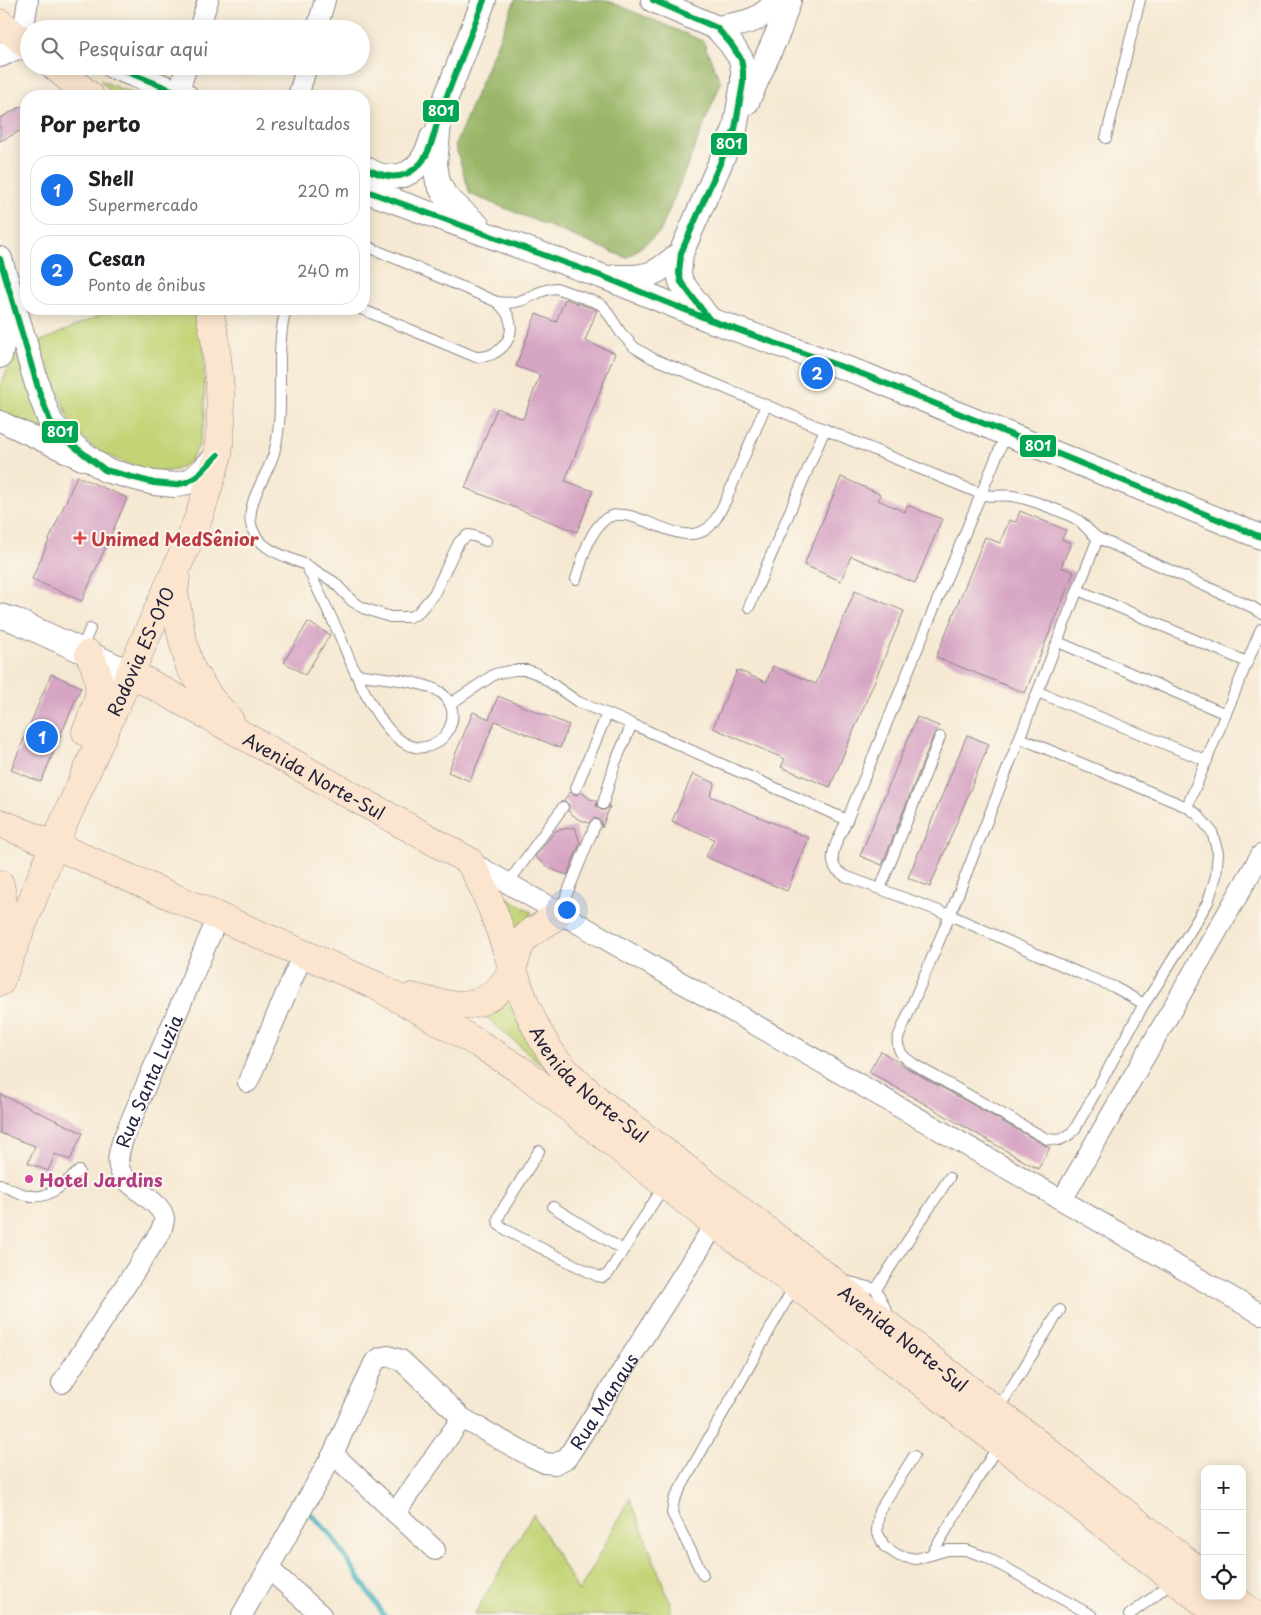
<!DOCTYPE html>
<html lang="pt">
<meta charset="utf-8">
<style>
body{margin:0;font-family:"Playpen Sans",sans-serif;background:#f6f6f6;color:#202124}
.controls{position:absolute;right:15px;bottom:15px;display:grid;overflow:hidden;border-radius:10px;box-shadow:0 2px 12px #0003}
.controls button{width:45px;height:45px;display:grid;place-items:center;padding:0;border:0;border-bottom:1px solid #e0e0e0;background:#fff;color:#202124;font:25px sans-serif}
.you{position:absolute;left:566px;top:909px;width:18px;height:18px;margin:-12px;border:4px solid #fff;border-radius:50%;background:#1a73e8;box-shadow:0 0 0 8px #1a73e833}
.badge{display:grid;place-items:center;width:32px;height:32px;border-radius:50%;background:#1a73e8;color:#fff;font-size:16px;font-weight:700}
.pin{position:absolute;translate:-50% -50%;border:2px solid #fff;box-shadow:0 1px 5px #0006}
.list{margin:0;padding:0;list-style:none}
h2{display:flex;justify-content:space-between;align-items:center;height:65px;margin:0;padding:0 20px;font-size:21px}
h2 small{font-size:16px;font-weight:400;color:#757577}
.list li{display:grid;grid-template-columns:32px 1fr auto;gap:15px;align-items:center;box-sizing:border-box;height:70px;margin:0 10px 10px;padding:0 10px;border:1px solid #e0e0e0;border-radius:20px}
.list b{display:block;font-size:19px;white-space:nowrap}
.list p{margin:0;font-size:16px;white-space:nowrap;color:#757577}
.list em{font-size:16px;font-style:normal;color:#757577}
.icon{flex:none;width:28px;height:28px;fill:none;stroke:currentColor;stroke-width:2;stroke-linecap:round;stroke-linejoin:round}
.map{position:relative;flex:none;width:1261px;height:1615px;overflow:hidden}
.search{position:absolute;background:#fff;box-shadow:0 2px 12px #0003;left:20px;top:20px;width:350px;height:55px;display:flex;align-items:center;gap:12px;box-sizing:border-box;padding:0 18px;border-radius:28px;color:#757577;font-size:19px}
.panel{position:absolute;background:#fff;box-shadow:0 2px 12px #0003;left:20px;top:90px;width:350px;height:225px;border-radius:20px}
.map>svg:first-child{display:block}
.green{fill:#c3d476;stroke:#727b58}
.forest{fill:#9ab667;stroke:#5e6c51}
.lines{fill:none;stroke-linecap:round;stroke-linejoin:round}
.stream{stroke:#42b0c0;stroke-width:5}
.building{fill:#d7a5c4}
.service-casing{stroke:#8c8687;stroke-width:12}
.minor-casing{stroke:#8c8687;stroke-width:22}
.tertiary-casing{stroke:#8c8687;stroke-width:26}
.secondary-casing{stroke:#8c8687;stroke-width:29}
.service{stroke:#fff;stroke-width:10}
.minor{stroke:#fff;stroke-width:20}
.tertiary{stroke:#fff;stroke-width:24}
.secondary{stroke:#fce5cf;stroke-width:28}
.bus-1-casing{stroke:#fbf7ec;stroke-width:10}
.bus-1{stroke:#00a651;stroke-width:6}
.health-dot{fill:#e0444e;stroke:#fbf7ec;stroke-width:2}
.hotel-dot{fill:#d1479c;stroke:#fbf7ec;stroke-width:2}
.labels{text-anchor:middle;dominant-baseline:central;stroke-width:4;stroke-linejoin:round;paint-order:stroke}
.health-label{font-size:18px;font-weight:bold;fill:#be3a42;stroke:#fbf7ec;text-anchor:start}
.street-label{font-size:18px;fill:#22223b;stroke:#fbf7ec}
.hotel-label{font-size:18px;font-weight:bold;fill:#b23c85;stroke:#fbf7ec;text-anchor:start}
.line-badge{stroke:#fbf7ec;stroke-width:2}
.badge-label{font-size:14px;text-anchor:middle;font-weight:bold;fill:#fff}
</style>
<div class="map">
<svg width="1261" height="1615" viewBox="0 0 1261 1615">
<rect width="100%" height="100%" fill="#fbf7ec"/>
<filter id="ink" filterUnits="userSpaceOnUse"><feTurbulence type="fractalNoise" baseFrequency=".02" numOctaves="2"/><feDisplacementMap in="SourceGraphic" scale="10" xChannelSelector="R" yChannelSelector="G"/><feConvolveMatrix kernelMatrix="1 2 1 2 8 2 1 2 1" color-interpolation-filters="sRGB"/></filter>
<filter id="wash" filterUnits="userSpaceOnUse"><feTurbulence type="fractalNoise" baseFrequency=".0096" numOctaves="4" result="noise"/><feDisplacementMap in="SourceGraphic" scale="20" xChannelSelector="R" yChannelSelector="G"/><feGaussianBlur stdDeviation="1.12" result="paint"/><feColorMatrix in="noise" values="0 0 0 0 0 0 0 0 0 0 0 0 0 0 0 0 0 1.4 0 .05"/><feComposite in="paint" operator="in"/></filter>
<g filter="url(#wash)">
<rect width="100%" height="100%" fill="#f6e9d3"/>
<!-- green -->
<g class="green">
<path d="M100 80 137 96H114Z"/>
<path d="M114 309H192L204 349 205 420 199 446 189 462 176 470 152 473 99 452 73 429 39 342Z"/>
<path d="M16 352 46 433 0 411V385Z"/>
<path d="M501 894 532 912 517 934Z"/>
<path d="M513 993 552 1074 483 1014Z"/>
<path d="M630 1498 671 1605V1610L668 1615H474L533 1514 579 1592Z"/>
</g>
<!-- forest -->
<path class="forest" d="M515 0H606L703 41 721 83 660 232 627 258 470 194 455 145Z"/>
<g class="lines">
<!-- stream -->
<path class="stream" d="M307 1510 330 1534 384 1615"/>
</g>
<g id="blocks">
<!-- building -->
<g class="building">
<path d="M26 104V128L0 141V118Z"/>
<path d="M565 299 597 310 585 341 615 353 565 481 593 491 577 532 465 488 497 408 523 419 540 375 516 366 536 314 556 322Z"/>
<path d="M77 476 127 498 82 601 32 579Z"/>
<path d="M841 477 880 494 878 500 905 512 907 505 942 519 915 583 851 556 841 581 804 565Z"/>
<path d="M1020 511 1066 530 1062 539 1071 543 1061 567 1074 572 1025 693 936 657 985 537 1000 543 1009 520 1016 522Z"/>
<path d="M855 591 904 611 830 787 781 767 785 759 713 728 737 670 766 682 773 666 816 684Z"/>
<path d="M308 622 330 635 305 675 284 662Z"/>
<path d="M51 674 81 687 41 782 11 770Z"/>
<path d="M498 696 569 725 560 748 495 721 470 781 448 772 473 712 489 719Z"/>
<path d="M917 717 939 726 934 734 882 865 860 856Z"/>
<path d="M967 735 989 744 930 887 908 878Z"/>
<path d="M693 774 715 783 710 796 809 838 787 891 706 857 714 839 672 821Z"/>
<path d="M570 792 576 795 581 792 590 799 597 801 596 806 601 810H605L610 806 602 828 601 821 598 819 594 818 589 823 578 819 568 811 569 805 564 800Z"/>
<path d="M575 827 580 843 567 875 551 869 535 857 555 831Z"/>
<path d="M881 1051 912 1071 1050 1148 1038 1169 869 1072Z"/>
<path d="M0 1094 83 1133 70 1160 55 1154 48 1171 28 1163 35 1146 0 1133Z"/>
</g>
</g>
</g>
<g filter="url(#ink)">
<use href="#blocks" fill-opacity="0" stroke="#8c8687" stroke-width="1"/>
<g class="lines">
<defs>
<g id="service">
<path d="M1106 138 1140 0"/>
<path d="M364 245 497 302C526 307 534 289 556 288L598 303 604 307 621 333 634 347 652 358 981 494 847 820 632 724 578 702 538 674 527 670H514L495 674 450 704"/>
<path d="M286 309C273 355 287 406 274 453 268 475 244 504 252 528 260 551 286 556 306 565 317 588 328 610 339 634 351 663 380 741 415 747 446 752 467 711 440 692 423 680 377 678 356 674"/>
<path d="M361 309 476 357C497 358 517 340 509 318 507 311 502 307 497 302"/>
<path d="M1098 538 1254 608 1261 613"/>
<path d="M306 565 334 582 352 601 363 608 390 617H409L417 614 434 594 459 542 468 535 474 536 486 541"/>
<path d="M576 579C583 559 587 536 603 521 629 497 678 552 708 528 716 522 720 511 725 502L766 405"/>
<path d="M1078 590 1247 662"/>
<path d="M749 607 825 429"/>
<path d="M1058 642 1226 714"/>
<path d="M81 650 90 629"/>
<path d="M1038 692 1207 761"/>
<path d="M1020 738 1187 807 1261 629"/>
<path d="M576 788 607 714"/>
<path d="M603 804 615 763 632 724"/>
<path d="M847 820C842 833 826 855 836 869 838 871 842 874 845 876L950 915 1098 538C1090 533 1085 525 1078 520 1065 512 1027 498 1012 496 1001 494 992 498 981 494L1006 434"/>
<path d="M508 883 563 807"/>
<path d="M880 889 940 737"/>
<path d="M560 911 595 825"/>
<path d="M1144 1004 1075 1129 1068 1136 1059 1140 1047 1139 915 1065C905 1058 896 1052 898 1038L950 915 1079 973 1114 987 1144 1004 1157 985 1208 902 1216 876 1218 853 1212 832 1197 814 1187 807"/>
<path d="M539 1151 501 1212 498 1219 499 1225 513 1234 597 1276 603 1277 608 1274 664 1186"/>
<path d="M0 1184C40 1205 48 1198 79 1171"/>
<path d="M553 1207 623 1250"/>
<path d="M846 1281 876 1289 889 1316"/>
<path d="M876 1289 949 1178"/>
<path d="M998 1409 1060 1310"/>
<path d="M914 1456 879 1511 877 1531 884 1546 899 1556 916 1559 948 1550H966L986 1557 1091 1615"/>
<path d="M931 1555 999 1444"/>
<path d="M703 1575 672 1513 674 1500 795 1285"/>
<path d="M1129 1615 1152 1598 1173 1580"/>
</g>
<g id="minor">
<path d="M199 29 208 0"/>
<path d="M317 29 325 0"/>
<path d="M22 40 28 0"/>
<path d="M178 93 187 66"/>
<path d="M298 96 307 66"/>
<path d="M0 421 82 460"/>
<path d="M469 861 1261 1314"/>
<path d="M248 1082 303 954"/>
<path d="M1062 1200 1261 855"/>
<path id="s1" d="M62 1383 161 1231C162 1227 164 1223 164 1219 164 1202 126 1188 120 1170 116 1160 120 1149 123 1139L218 917"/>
<path d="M333 1454 435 1550"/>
<path d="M395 1513 462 1418"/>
<path d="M269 1569 321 1615"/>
<path id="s2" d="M242 1615 333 1454 374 1363 380 1358 388 1356 401 1360 462 1418 530 1456 545 1463 555 1464 567 1458 715 1224"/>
</g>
<g id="tertiary">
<path d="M653 0 717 28 731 44 741 59 743 70V83L735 129 681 253 679 273 681 282 709 319"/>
<path d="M717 28C744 23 759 23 778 0"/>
<path d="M0 55 15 48 29 46"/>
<path d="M112 66 186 96"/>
<path d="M747 102 779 30 789 0"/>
<path d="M364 168C370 171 376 175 383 176 411 181 425 162 432 138"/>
<path d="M364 190 604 277 710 320 865 375 953 412 1261 537"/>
<path d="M478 226 445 196 438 182 435 164 440 113 484 0"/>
<path d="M0 259 39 391 50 421 66 440 105 470 154 483 175 485 187 482 196 477 218 455"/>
<path d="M615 277C651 278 654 275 681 253"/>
<path d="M0 356 7 323 8 303"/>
<path d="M0 616 14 620 131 673"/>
</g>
<g id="secondary">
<path d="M0 23 29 46"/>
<path d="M54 66 90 96"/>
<path d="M176 576 174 591 181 633 190 667 210 698 230 721"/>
<path id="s3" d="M131 673 469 861C507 922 511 998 554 1057 567 1075 584 1088 601 1103L822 1273 1205 1576"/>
<path d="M86 732C100 699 106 687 89 654"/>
<path d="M0 823 54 845 375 985 481 1045 525 1073 715 1224 795 1284 1220 1615"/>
<path d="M0 884C3 900 5 921 0 936"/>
<path id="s4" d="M0 982 54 845 199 517 218 455 221 422 220 388 215 338 209 309"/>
<path d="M412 997C451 1008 489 1014 510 973 516 963 516 950 523 941 532 927 550 925 559 912"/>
<path d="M1231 1596 1255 1615"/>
</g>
</defs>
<!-- service casing -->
<use href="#service" class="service-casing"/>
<!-- minor casing -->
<use href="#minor" class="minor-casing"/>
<!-- tertiary casing -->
<use href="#tertiary" class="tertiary-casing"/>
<!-- secondary casing -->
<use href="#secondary" class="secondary-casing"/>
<!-- service -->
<use href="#service" class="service"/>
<!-- minor -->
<use href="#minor" class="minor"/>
<!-- tertiary -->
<use href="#tertiary" class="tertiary"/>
<!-- secondary -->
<use href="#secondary" class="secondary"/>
<defs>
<g id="bus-1">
<path d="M653 0 717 28 731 44 741 59 743 70V83L735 129 681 253 679 273 681 282 710 320"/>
<path d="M113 66 186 96"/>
<path d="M364 168C384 177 402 183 420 164 432 151 435 127 441 111 455 74 470 37 484 0"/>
<path d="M364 190 604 277 710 320 865 375 1261 537"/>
<path d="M0 259 39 391 50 421 66 440 105 470 154 483 175 485 187 482 196 477 218 455"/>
</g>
</defs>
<!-- bus-1 casing -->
<use href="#bus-1" class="bus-1-casing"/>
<!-- bus-1 -->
<use href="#bus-1" class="bus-1"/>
</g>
</g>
<!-- markers -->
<path class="health-dot" d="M77.5 530.5h5v5h5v5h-5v5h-5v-5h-5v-5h5z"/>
<circle class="hotel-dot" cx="29" cy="1179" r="5"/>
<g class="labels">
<!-- health labels -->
<g class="health-label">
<text x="91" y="538">Unimed MedSênior</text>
</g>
<!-- street labels -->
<g class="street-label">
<text stroke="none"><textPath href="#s4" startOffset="359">Rodovia ES-010</textPath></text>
<text stroke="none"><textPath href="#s3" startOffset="210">Avenida Norte-Sul</textPath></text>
<text stroke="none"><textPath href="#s1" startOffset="356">Rua Santa Luzia</textPath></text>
<text stroke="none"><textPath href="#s3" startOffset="645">Avenida Norte-Sul</textPath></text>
<text stroke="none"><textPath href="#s3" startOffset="1050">Avenida Norte-Sul</textPath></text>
<text stroke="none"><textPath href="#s2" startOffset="584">Rua Manaus</textPath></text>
</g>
<!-- hotel labels -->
<g class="hotel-label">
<text x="39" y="1179">Hotel Jardins</text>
</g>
</g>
<g class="line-badge">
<rect x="422" y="99" width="38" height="24" rx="5" fill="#00a651"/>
<rect x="710" y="132" width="38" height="24" rx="5" fill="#00a651"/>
<rect x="41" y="420" width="38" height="24" rx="5" fill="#00a651"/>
<rect x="1019" y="434" width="38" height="24" rx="5" fill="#00a651"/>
</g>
<g class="badge-label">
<text x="441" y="116">801</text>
<text x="729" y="149">801</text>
<text x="60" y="437">801</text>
<text x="1038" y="451">801</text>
</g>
</svg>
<div class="controls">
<button>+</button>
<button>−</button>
<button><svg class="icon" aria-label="locate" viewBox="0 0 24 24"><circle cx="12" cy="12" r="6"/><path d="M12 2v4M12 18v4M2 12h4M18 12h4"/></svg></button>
</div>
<div class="you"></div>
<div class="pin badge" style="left:42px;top:737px">1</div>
<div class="pin badge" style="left:817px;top:373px">2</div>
<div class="search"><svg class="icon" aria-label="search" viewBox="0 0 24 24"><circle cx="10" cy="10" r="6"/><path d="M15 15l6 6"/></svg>Pesquisar aqui</div>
<section class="panel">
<h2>Por perto<small>2 resultados</small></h2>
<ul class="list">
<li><span class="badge">1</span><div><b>Shell</b><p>Supermercado</p></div><em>220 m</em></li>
<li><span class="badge">2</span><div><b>Cesan</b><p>Ponto de ônibus</p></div><em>240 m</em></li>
</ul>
</section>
</div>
